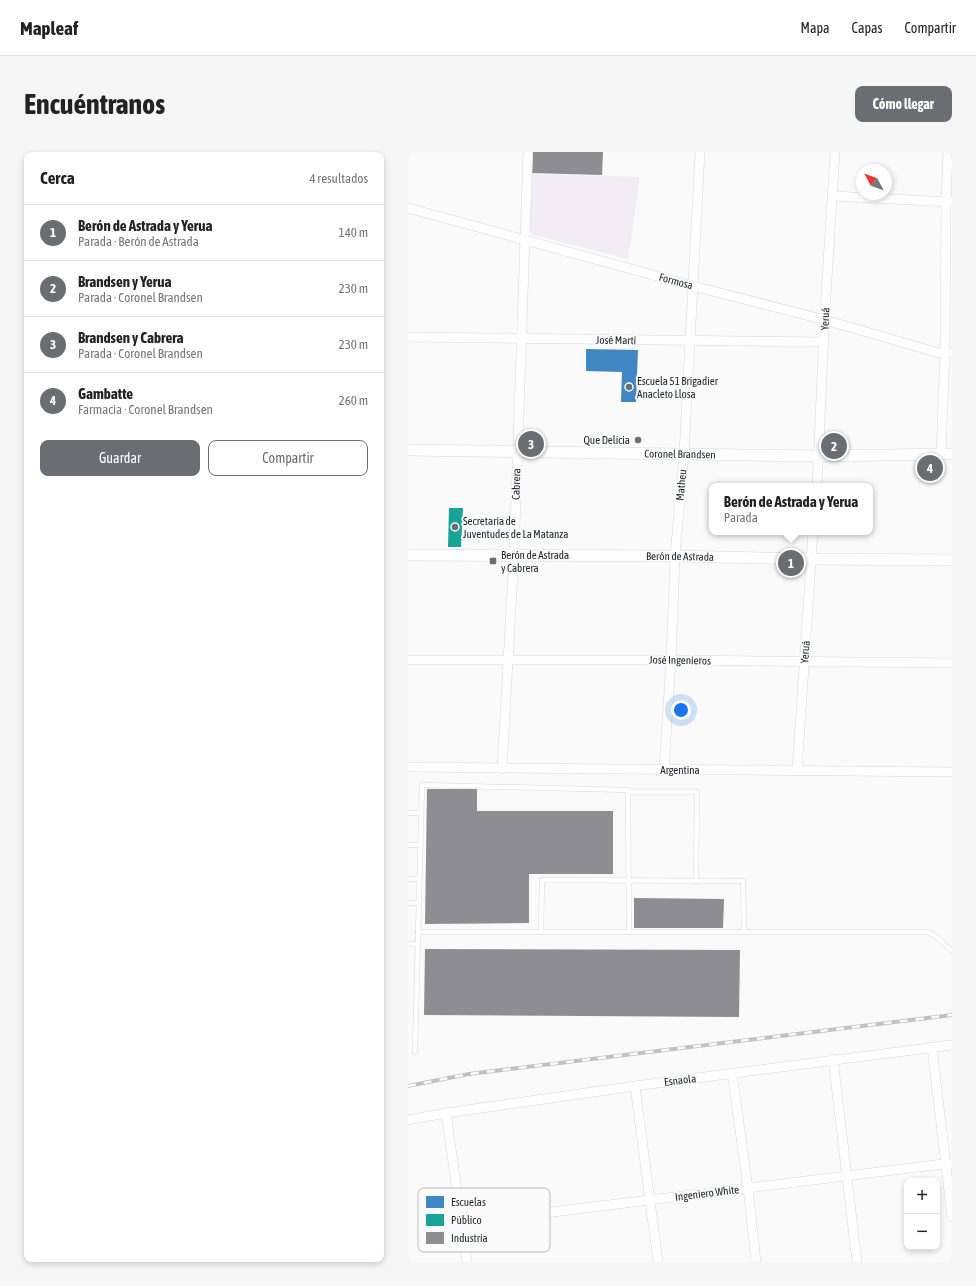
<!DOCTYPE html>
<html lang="es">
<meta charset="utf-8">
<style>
body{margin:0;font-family:"Asap Condensed",sans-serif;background:#f6f6f6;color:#222}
.controls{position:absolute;right:12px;bottom:12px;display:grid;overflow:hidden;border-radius:8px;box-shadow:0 2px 6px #0003}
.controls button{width:36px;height:36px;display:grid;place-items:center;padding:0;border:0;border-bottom:1px solid #e0e0e0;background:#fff;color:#222;font:20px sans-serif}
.compass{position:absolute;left:448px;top:12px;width:36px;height:36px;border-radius:50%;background:#fff;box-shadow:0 2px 6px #0003;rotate:311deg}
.you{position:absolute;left:273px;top:558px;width:14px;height:14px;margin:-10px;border:3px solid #fff;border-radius:50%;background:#1a73e8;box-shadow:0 0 0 6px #1a73e833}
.badge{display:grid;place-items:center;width:26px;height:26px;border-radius:50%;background:#686e73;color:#fff;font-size:13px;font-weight:700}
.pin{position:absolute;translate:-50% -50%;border:2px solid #fff;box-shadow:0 1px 4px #0006}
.popup{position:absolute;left:301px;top:331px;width:164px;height:52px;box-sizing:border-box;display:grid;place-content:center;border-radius:8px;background:#fff;filter:drop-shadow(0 1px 3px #0005);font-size:13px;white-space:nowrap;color:#767676}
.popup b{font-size:15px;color:#222}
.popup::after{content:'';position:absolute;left:50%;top:100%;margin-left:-8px;border:8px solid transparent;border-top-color:#fff}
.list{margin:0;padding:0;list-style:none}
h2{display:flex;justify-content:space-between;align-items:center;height:52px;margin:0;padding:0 16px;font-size:17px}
h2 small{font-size:13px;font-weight:400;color:#767676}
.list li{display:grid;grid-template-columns:26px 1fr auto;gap:12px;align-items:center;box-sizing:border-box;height:56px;padding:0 16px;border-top:1px solid #e0e0e0}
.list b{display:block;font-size:15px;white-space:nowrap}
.list p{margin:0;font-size:13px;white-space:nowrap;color:#767676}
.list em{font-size:13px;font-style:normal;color:#767676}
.actions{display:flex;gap:8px;padding:12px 16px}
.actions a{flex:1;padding:9px 0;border:1px solid #686e73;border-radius:8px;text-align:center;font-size:14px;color:#686e73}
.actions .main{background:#686e73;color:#fff}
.map{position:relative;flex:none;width:544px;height:1110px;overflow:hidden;border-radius:8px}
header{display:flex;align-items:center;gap:24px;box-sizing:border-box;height:56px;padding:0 20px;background:#fff;border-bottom:1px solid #e0e0e0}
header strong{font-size:19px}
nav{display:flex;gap:22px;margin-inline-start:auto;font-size:14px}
.intro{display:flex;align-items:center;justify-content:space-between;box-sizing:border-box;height:96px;padding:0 24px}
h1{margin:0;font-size:28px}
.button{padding:10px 18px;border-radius:8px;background:#686e73;color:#fff;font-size:14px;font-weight:700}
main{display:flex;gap:24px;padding:0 24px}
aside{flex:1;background:#fff;border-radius:8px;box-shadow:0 2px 6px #0003}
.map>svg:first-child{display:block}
.green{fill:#f3ecf7}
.schools{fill:#3f88c5}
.public{fill:#17a398}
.industry{fill:#8d8d92}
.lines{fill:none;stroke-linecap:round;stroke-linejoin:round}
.service-casing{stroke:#d5d9de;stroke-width:5.5}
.minor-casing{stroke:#d5d9de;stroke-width:10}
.tertiary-casing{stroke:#d5d9de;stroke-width:12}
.service{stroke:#fefefe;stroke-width:4.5}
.minor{stroke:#fefefe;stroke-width:9}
.tertiary{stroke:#fefefe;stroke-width:11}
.rail-casing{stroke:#c1c1c2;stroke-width:4}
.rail{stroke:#fafafa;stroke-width:2.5;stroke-dasharray:8;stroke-linecap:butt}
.poi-dot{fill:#686e73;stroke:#fafafa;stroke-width:1.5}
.labels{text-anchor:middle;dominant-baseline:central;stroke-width:4;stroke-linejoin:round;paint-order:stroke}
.street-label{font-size:11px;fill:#1a232b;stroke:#fafafa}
.poi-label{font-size:11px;fill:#1a232b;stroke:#fafafa;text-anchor:start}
.key{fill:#fafafa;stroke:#b7babc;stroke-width:1}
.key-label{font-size:11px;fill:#1a232b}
</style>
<header>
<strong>Mapleaf</strong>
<nav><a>Mapa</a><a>Capas</a><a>Compartir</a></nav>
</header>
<div class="intro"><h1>Encuéntranos</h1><a class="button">Cómo llegar</a></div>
<main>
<aside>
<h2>Cerca<small>4 resultados</small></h2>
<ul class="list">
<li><span class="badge">1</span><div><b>Berón de Astrada y Yerua</b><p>Parada · Berón de Astrada</p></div><em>140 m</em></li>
<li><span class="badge">2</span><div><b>Brandsen y Yerua</b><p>Parada · Coronel Brandsen</p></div><em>230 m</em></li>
<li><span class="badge">3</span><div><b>Brandsen y Cabrera</b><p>Parada · Coronel Brandsen</p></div><em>230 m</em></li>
<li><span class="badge">4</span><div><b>Gambatte</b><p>Farmacia · Coronel Brandsen</p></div><em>260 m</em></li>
</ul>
<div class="actions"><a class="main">Guardar</a><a>Compartir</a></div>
</aside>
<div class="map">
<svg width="544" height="1110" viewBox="0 0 544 1110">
<rect width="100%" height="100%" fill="#fafafa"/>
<!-- green -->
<path class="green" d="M124 21 232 25 220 107 125 83 121 77Z"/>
<!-- schools -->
<path class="schools" d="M178 197 230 198 228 250H213L214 220 178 219Z"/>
<!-- public -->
<path class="public" d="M41 356H55L53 395H40Z"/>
<!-- industry -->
<g class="industry">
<path d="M125 0H195L194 23 124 21Z"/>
<path d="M19 637H69V659H205V722H121V771L17 772Z"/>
<path d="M226 746 316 747 315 776H226Z"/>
<path d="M17 797 332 798 331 865 16 863Z"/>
</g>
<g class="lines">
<defs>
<g id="service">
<path d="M221 640H289L288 729"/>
<path d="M0 661H13"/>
<path d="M0 693H12"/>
<path d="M0 727H11"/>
<path d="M0 751H10"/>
<path d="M10 780H519L526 783 544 799"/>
<path d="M133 780 134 728 335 729 336 780"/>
<path d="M0 792H9"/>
<path d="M7 900 14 633 220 638 221 780"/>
</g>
<g id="minor">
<path d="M425 44 543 50"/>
<path d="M0 56 285 134 417 168 531 201H544"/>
<path d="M0 185 416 190"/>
<path d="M533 302 537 201 538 50 540 0"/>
<path d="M409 334 417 158 427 0"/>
<path d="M0 508H263L544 511"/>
<path d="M0 615 544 620"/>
<path d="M94 617 106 403 120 0"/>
<path d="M256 618 263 508 267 404 276 302 292 0"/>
<path d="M389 619 405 380"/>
<path d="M524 895 544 1065"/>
<path d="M425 907 449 1110"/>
<path d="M324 921 340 1036 348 1110"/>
<path d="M227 934 250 1110"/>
<path d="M38 961 59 1110"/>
<path d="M0 968 38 961 227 934 544 893"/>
<path d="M54 1071 544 1011"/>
</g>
<g id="tertiary">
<path id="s1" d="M0 298 411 304 544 302"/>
<path id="s2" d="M0 403 267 404 403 407 544 408"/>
</g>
</defs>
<!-- service casing -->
<use href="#service" class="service-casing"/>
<!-- minor casing -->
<use href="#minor" class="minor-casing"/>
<!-- tertiary casing -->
<use href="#tertiary" class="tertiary-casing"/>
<!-- service -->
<use href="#service" class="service"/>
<!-- minor -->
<use href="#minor" class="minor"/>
<!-- tertiary -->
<use href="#tertiary" class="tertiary"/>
<defs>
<path id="rail" d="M0 934 61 922 544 863"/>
</defs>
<!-- rail casing -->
<use href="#rail" class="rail-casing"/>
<!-- rail -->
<use href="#rail" class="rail"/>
</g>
<!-- markers -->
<g class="poi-dot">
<circle cx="221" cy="235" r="4"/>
<circle cx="230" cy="288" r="4"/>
<circle cx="47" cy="375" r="4"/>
<rect x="81" y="405" width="8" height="8" rx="2"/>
</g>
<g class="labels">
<!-- street labels -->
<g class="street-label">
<text transform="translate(268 129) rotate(15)">Formosa</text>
<text transform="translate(417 167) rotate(-88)">Yeruá</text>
<text transform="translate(208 188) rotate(1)">José Martí</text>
<text stroke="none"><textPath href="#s1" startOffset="272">Coronel Brandsen</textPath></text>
<text transform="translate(108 332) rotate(-88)">Cabrera</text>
<text transform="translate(273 333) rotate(-85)">Matheu</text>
<text stroke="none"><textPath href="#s2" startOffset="272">Berón de Astrada</textPath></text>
<text transform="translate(397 500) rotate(-86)">Yeruá</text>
<text transform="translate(272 508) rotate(1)">José Ingenieros</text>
<text x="272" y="618">Argentina</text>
<text transform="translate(272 928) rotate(-7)">Esnaola</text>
<text transform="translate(299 1041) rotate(-7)">Ingeniero White</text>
</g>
<!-- poi labels -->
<g class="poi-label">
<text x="229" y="229">Escuela 51 Brigadier<tspan x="229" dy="13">Anacleto Llosa</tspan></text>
<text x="222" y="288" text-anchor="end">Que Delicia</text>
<text x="55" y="369">Secretaría de<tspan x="55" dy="13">Juventudes de La Matanza</tspan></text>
<text x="93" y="403">Berón de Astrada<tspan x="93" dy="13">y Cabrera</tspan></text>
</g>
</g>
<!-- legend -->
<rect x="10" y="1036" width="132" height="64" rx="6" class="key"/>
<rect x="18" y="1044" width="18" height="12" fill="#3f88c5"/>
<rect x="18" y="1062" width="18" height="12" fill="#17a398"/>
<rect x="18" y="1080" width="18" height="12" fill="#8d8d92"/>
<g class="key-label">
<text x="43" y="1054">Escuelas</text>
<text x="43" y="1072">Público</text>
<text x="43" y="1090">Industria</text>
</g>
</svg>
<div class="controls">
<button>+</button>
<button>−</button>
</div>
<svg class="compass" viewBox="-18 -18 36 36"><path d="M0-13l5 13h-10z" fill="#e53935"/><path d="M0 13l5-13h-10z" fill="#767676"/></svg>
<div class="you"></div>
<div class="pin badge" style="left:383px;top:411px">1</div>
<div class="popup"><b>Berón de Astrada y Yerua</b>Parada</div>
<div class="pin badge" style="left:426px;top:294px">2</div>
<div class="pin badge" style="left:123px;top:292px">3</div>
<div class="pin badge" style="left:522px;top:316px">4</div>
</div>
</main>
